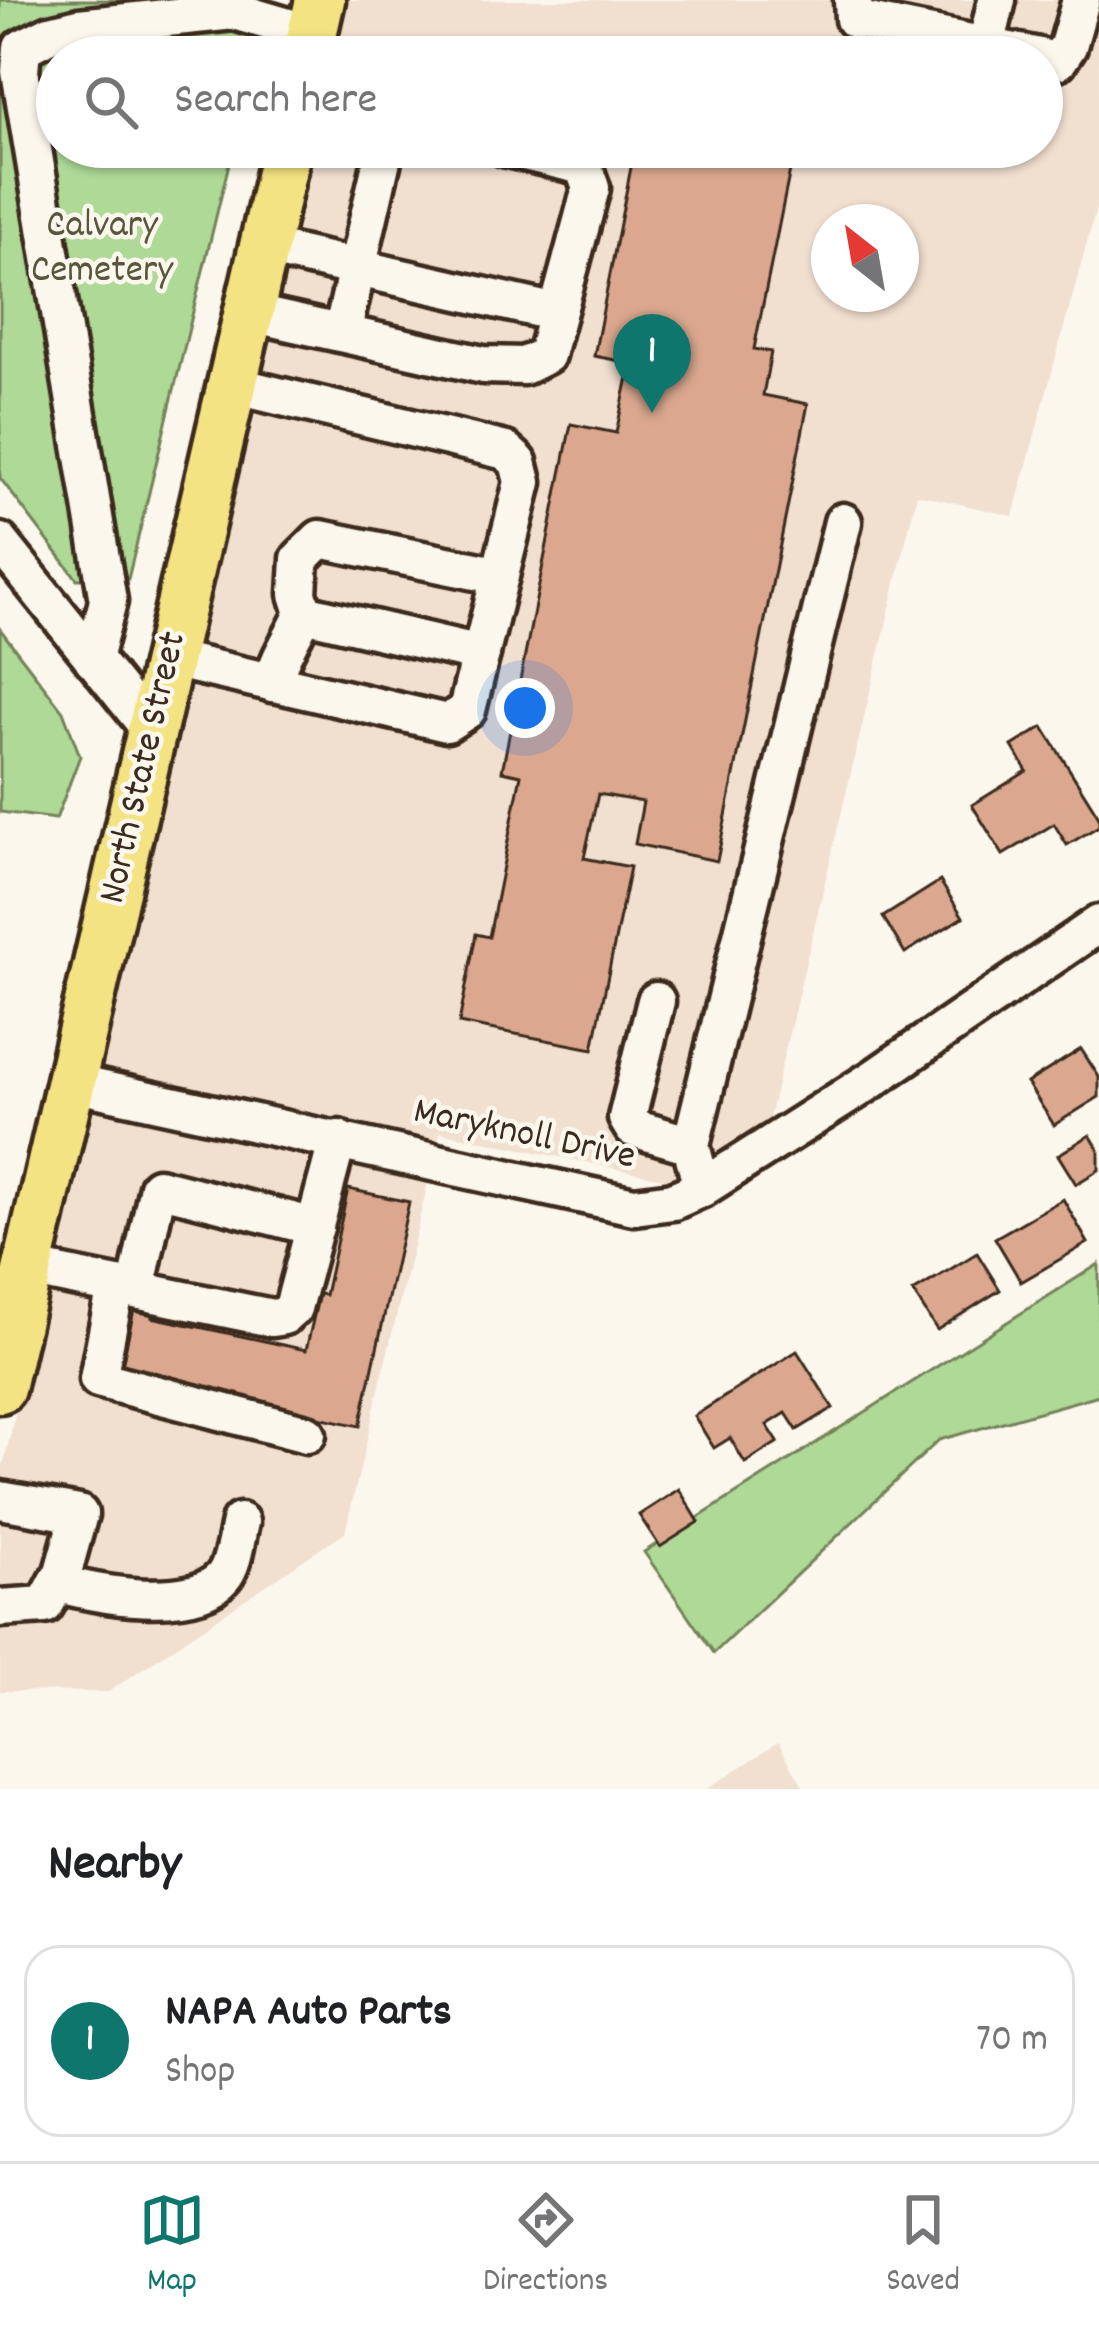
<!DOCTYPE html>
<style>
body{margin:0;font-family:Dekko,sans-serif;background:#f2f2f2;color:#202124}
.compass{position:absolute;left:811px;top:204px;width:108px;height:108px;border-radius:50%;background:#fff;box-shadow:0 3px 9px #0004;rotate:329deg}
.you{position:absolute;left:525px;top:708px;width:42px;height:42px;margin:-30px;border:9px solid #fff;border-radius:50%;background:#1a73e8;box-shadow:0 0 0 18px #1a73e833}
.badge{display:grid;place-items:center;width:78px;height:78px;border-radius:50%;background:#0f766e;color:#fff;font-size:39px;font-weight:700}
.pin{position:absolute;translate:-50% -99px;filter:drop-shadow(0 3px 6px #0008)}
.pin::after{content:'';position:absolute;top:63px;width:42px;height:36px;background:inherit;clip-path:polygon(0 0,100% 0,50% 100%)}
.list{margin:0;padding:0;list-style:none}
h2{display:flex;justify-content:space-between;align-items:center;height:156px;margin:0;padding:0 48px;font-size:51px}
h2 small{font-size:39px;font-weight:400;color:#757577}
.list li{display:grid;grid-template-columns:78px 1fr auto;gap:36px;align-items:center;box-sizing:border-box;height:192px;margin:0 24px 24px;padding:0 24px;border:3px solid #e0e0e0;border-radius:36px}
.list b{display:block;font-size:45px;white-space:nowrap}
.list p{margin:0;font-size:39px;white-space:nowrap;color:#757577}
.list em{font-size:39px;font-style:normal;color:#757577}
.icon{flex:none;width:66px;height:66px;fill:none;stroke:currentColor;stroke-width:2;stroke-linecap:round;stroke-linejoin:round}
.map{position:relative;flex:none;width:1099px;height:1789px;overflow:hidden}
.search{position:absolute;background:#fff;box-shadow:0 3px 9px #0004;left:36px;right:36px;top:36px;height:132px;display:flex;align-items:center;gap:30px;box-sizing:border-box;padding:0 42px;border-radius:66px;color:#757577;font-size:45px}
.sheet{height:372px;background:#fff}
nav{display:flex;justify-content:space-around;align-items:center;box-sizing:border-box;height:168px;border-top:3px solid #e0e0e0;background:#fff;font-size:33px;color:#757577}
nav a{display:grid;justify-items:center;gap:6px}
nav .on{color:#0f766e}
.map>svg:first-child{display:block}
.built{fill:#f1dfd0;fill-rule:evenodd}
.green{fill:#aed997;stroke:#74825a;stroke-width:3}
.building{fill:#dba88f;stroke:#3b2a1e;stroke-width:3}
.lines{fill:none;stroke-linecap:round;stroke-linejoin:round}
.minor-casing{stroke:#3b2a1e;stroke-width:45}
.major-casing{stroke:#3b2a1e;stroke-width:57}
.minor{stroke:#fbf7ec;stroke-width:36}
.major{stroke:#f4e382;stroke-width:48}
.labels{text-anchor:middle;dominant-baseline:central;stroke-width:9;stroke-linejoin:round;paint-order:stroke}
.park-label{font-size:39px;fill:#58563c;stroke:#fbf7ec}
.street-label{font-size:39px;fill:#3b2a1e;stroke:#fbf7ec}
</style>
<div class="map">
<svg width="1099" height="1789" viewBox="0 0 1099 1789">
<rect width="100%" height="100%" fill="#fbf7ec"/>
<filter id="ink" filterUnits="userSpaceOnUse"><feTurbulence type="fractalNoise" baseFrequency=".00833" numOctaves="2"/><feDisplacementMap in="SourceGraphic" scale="24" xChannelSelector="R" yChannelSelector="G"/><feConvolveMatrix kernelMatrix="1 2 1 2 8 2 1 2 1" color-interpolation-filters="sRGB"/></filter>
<g filter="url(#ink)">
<!-- built -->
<g class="built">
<path d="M342 0H1099V198L1013 516 917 494 768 1122 672 1180 440 1132 345 1532 108 1692 0 1691V1478L100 1062 309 147H1042V57H329ZM829 222H901V294H829Z"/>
<path d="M778 1743 805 1789H707Z"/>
</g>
<!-- green -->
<g class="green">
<path d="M0 0H268L254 57H57V147H233L128 579H77L0 478Z"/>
<path d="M0 629 63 711 80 756 56 819 0 812Z"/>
<path d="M1099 1264V1395L939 1440 714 1653 644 1552Z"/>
</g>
<!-- building -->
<g class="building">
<path d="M635 147H697L791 165 754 349 771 352 763 395 808 404 717 861 635 844 643 802 598 794 584 858 630 867 593 1049 459 1023 476 934 489 937 521 775 502 771 571 424 616 433 631 363 594 356Z"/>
<path d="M1043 727 1099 817V826L1067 845 1054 824 1003 855 972 805 1027 771 1012 746Z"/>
<path d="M940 881 963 917 905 953 883 917Z"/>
<path d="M1081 1049 1099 1077V1097L1054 1125 1027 1083Z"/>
<path d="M1090 1135 1099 1150V1170L1076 1184 1058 1155Z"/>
<path d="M348 1189 409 1202 360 1426 120 1374 135 1305 154 1309 152 1317 306 1350 319 1294 325 1295Z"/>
<path d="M1063 1199 1088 1243 1021 1282 995 1238Z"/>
<path d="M977 1253 1000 1290 937 1330 913 1292Z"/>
<path d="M797 1351 833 1408 797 1430 786 1413 767 1425 778 1442 745 1463 730 1438 714 1448 694 1416Z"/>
<path d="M679 1489 699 1522 660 1547 639 1515Z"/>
</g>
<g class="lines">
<defs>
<g id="minor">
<path d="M853 0 854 19 1039 57"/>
<path d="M986 46 997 0"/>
<path d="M1042 58 1058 61 1068 46 1081 0"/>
<path d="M265 247 557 313"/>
<path d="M250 313 483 365 524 366 546 355 591 188 583 166 504 147"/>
<path d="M342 333 385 147"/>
<path d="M0 542 153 733"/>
<path d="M481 654 304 613 298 594 300 559 320 539 500 576"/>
<path d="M93 659 108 601 20 71 22 48 50 34 79 27 234 11 312 34"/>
<path d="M171 659 447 723 467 710 523 482 518 462 506 451 233 385"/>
<path d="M272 683C279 656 293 638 304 613"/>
<path d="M656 1001 627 1118 633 1128 691 1145"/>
<path d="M72 1083 634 1206 673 1201 702 1188 870 1081 1099 924"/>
<path d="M702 1188 691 1145 843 522"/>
<path d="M29 1268 272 1318 284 1316 293 1308 338 1139"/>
<path d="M116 1286 98 1379 307 1434"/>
<path d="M136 1290 158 1187 315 1227"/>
<path d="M0 1500 79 1514 63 1572 45 1605 0 1608"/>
<path d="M57 1583C96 1595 194 1612 223 1577 234 1564 236 1539 240 1522"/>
</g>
<g id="major">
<path d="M307 57 320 0"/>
<path d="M0 1388 287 147"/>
</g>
</defs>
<!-- minor casing -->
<use href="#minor" class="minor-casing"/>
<!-- major casing -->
<use href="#major" class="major-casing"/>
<!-- minor -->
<use href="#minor" class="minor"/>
<!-- major -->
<use href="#major" class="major"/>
</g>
</g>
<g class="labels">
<!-- park labels -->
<g class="park-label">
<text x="102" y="227">Calvary<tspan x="102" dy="45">Cemetery</tspan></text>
</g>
<!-- street labels -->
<g class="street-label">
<text transform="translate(145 768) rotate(-77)">North State Street</text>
<text transform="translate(524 1136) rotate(12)">Maryknoll Drive</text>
</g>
</g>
</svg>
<svg class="compass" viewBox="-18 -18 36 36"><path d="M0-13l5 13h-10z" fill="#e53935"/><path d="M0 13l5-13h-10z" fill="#757577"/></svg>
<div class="you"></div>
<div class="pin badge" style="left:652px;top:413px">1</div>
<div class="search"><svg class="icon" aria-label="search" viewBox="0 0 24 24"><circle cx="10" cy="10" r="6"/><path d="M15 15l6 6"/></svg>Search here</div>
</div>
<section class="sheet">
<h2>Nearby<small></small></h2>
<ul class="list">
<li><span class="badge">1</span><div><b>NAPA Auto Parts</b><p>Shop</p></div><em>70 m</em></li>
</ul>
</section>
<nav>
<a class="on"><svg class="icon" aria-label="map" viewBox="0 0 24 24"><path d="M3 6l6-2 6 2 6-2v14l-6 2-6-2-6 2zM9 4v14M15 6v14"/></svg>Map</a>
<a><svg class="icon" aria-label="directions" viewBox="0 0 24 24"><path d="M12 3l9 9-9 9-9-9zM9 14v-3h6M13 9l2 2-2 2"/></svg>Directions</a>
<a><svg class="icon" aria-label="saved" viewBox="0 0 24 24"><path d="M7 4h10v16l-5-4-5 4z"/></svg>Saved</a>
</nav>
